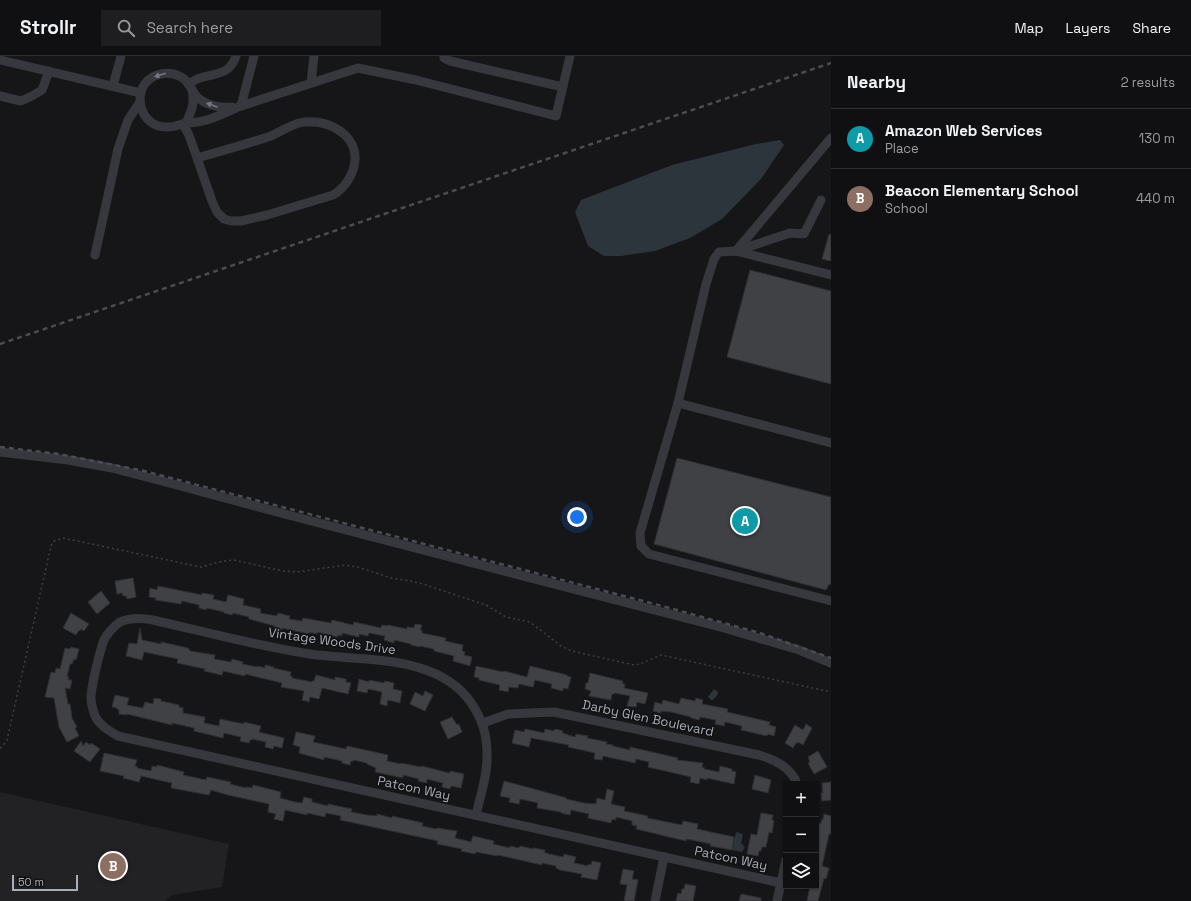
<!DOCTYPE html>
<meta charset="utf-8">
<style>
body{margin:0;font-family:"Space Grotesk",sans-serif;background:#1e1e20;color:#f1f3f6}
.controls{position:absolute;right:12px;bottom:12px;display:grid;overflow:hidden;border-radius:0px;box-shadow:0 1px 3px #0004}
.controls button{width:36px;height:36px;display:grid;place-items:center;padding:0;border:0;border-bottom:1px solid #303032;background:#101012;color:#f1f3f6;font:20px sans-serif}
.scale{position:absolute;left:12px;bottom:10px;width:66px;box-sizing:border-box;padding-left:4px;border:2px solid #a8adb8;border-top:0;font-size:11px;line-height:14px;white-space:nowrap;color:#a8adb8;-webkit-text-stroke:3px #111113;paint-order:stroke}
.you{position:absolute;left:577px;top:461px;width:14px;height:14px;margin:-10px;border:3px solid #fff;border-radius:50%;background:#1a73e8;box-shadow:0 0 0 6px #1a73e833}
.badge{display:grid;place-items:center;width:26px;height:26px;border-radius:50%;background:#b45309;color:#fff;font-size:13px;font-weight:700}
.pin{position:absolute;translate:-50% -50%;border:2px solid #fff;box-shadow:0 1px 4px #0006}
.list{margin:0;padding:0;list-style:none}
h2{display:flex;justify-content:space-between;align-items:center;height:52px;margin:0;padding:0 16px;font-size:17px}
h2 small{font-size:13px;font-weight:400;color:#9c9d9f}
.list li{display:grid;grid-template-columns:26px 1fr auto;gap:12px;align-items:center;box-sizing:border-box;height:60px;padding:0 16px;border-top:1px solid #303032}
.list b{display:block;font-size:15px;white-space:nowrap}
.list p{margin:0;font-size:13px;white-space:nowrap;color:#9c9d9f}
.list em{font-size:13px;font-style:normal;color:#9c9d9f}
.icon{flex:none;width:22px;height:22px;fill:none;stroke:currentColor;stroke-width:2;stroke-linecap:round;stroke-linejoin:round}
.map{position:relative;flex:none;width:831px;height:845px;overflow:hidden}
header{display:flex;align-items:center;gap:24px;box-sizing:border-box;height:56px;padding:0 20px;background:#101012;border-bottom:1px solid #303032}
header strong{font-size:19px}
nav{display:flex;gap:22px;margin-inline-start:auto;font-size:14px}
.search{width:280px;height:36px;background:#1e1e20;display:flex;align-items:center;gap:10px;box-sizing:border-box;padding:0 14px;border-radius:0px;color:#9c9d9f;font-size:15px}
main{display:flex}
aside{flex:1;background:#101012}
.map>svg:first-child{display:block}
.built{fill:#222225}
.water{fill:#2c353c}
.building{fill:#404145;stroke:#303034}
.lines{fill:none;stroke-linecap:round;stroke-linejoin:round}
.path{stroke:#3d3f44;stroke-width:1.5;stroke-dasharray:2 3;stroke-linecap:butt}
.minor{stroke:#37383d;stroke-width:9}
.rail{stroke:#4a4c52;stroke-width:2.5;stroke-dasharray:5 4;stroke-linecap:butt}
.oneway{fill:#757881}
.labels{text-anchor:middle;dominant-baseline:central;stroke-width:3;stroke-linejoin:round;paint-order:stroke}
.street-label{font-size:13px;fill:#a8adb8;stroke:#111113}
</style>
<header>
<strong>Strollr</strong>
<div class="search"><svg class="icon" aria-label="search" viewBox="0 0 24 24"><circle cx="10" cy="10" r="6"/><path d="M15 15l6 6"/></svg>Search here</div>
<nav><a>Map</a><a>Layers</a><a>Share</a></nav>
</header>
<main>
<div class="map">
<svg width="831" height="845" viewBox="0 0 831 845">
<rect width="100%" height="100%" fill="#161618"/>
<!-- built -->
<path class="built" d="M0 736 229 788 222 831 172 839 165 845H0Z"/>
<!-- water -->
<g class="water">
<path d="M780 84 784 89 761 123 722 163 690 182 655 195 621 200H604L588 190 575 156 581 144 672 109 756 88Z"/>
<path d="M714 633 717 635 718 638 713 644H711L708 641Z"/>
<path d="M736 776 743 778 741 788 744 789 743 791H745L742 796 732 794Z"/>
</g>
<!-- building -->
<g class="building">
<path d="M829 178 831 179V205L822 203Z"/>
<path d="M750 214 831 235V328L727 301Z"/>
<path d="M677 402 831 441V529L829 528 826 534 654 488Z"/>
<path d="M133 522 136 541 127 543 126 540H123L122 537 117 538 115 525Z"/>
<path d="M158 530 202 539V537L214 539 213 543 226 546 228 539 244 543 243 549 261 553 260 557 277 560 278 557 290 560 289 563 302 565 303 562 331 567 332 564 353 569 354 566 381 572 382 569 387 570 388 569 407 573V571L414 572 415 568 422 569 420 574H422V577L446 582 445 585 463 589 462 595 465 596 464 599 472 601 470 610 453 605 454 600 434 595V593L420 590V591L411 589V588L394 584V587L384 584 385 580 369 577 368 580 359 578V581L342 577V580L338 579 337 581 317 576V578L309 576V578L282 572V574L274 572 275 570 249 563V561L233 557 232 559 224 557V556L207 552 206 554 199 552V549L182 545 181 548 155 544 156 542 149 541 150 532 157 534Z"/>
<path d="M101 535 110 547 97 558 88 546Z"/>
<path d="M71 557 89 568 84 575 81 573 80 575 79 574 76 579 63 572Z"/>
<path d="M140 572 142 584 161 588V586L188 592 190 595 215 599 214 603 231 606 232 603 243 606 242 608 257 611V610L265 612V609L274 611 273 612 291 616 290 620H292V622L312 626V625H314L316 619 335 624V621L346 623V626L351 627 348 638 322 632 319 643 310 641 309 646 302 644 304 635 281 631 282 627 245 618V620L223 615 222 619 204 615 205 613 177 607 178 603 144 596 142 604 126 600 129 587 137 588Z"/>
<path d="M71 591 79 593 76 604 74 603 72 608H70L67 621H69L68 624H72L70 633 65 632 68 648H70L72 662 77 671 75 672 79 680 67 686 59 671 54 642 45 641 51 616 55 617 56 612 60 613 65 592 70 593Z"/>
<path d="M476 610 503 616 504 615 527 621 530 610 567 619V620L571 621 568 633 563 632V635L551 632 552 628 535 624 533 631 519 628 518 632 509 631 508 636 499 634 500 629 483 625 479 624V622L474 621Z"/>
<path d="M590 617 623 625 622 627 625 628 624 632 648 637 645 648 637 646 636 651 627 650 630 640 615 637 614 638H612L611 644 589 640 591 635 585 633 586 627H588Z"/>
<path d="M359 623 369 626V624L384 627 385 625 394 627 393 633 402 635 400 647 388 644 387 650 380 648 382 636 368 633 367 637 357 635Z"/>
<path d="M425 635 433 639 425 655 410 648 415 636 423 640Z"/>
<path d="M115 639 129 642 127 649 143 652 145 646 153 648 154 642 161 643V645L179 649V651L183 652V657L205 661 204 667 219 670 220 663 244 668V666L261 670 259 676 284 682 282 692 274 690 273 693 265 691 266 686 252 683V684H250L249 687 240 685 241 681 224 677 223 682 194 675V672L190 671 172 667V669L127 658V659L119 658V654L117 653V652L112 651Z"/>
<path d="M681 642 695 645 696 642 703 644 702 648 728 653 727 656 770 666 769 669 776 671 774 680 768 678 767 680 741 674 742 670 725 666 724 670 715 668 716 664 700 661 699 664 691 662V661L671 656 661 655V657L653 655 655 646 662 648 663 644 679 648Z"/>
<path d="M452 661 457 669 459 668 462 676 448 683 440 666Z"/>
<path d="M806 668 812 672 803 689 798 686V687H796L793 692 785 687 795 669 803 674Z"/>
<path d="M525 673 544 677 545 673 554 675 555 673 563 675 562 677 575 681 576 678 588 680 587 682 607 686 606 688 613 689V690L630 694V691L678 702 677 704 703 707 702 711 705 712 704 713 719 716 720 710 732 713V715L736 716 734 728 707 722V724L700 722 699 728 690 726 691 721 648 711 649 706 636 703 635 707 603 700 602 704 594 703 595 697 568 691 569 689 531 682 529 691 512 687 515 674 524 676Z"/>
<path d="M296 676 315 680 313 686 346 693 347 690 388 699 387 705 401 708V707L421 711 422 710 445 716 450 717V715L464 718 461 732 451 730 450 733 442 731 443 727 427 723V727L418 725 419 723 403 719V722L375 716 376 712 367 708V707L353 704V706L351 705 350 709 342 707V705L324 701V704L299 697 300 691 293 689Z"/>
<path d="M81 685 83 690 86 686 90 689 91 687 100 693 90 706 74 695Z"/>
<path d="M818 695 827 711 814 718 808 707 810 706 808 701Z"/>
<path d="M104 697 137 704 135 710 138 711 137 712 151 715 152 710 157 711V709L184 716 183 719 206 724 207 721 231 726 230 728 246 732V731L252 732 253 729 281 736 280 742 295 746 302 747 304 741 312 743V746L328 750V748L352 753 351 756 367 759 377 760V758L392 762V760L423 767 422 770 436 773 437 772 457 775 455 782 471 786 473 780 494 785 493 788 510 792V790L519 792 520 790 533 793V792L545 794 544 796 549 798 563 801 564 798 576 801 574 807 588 810V808L591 809 592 805 601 807 597 824 581 821 582 818 560 814 556 812V810L542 807V809L498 799V800L492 799 476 796 475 798 461 795 462 793 437 788 438 785 345 765 340 764 341 760 326 757 325 761 307 757V759L285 754 283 765 274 763 276 758 268 756 269 748 228 739 211 734 209 739 171 732 172 727 141 720 139 726 123 722 124 720 100 715Z"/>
<path d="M755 719 771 724 768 737 752 733Z"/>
<path d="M504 725 567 742 566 743 584 747 596 748 597 742 605 744 607 733 614 735 611 748 625 751 624 755 648 760 647 762 682 769 683 765 698 768 697 773 734 781 732 794 710 790 711 788 687 783 686 785 669 781 636 773 637 770 632 769V765L616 761V764L612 763 611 767 588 762 589 758 571 754 570 759 561 757V756L537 752 538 747 520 743 519 748 509 746 510 742 500 740Z"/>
<path d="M831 726V744L822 745 821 737H823L822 727Z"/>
<path d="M761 757 773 759 772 764 774 765 772 777 769 776 766 791H762L761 795H759L758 800 747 798 751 778 757 779Z"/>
<path d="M824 758 831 760V778H829L822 810 829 812 826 823 824 822 818 845H807L810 830H816V785L819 767H821L822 763 823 764Z"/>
<path d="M623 813 634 815 632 823 638 824 634 845H624L627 829 620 828Z"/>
<path d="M685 828 696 830 693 845H676L678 837 681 838 682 833H684Z"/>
<path d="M741 838 761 842V845H739Z"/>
</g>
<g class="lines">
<!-- path -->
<path class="path" d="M0 692 2 691 7 684 51 490 54 485 63 482 201 511 223 505 234 504 283 515 297 516 346 509 361 512 391 522 410 525 423 528 486 549 506 561 530 566 561 590 572 595 634 609 640 608 661 599 831 636"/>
<!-- minor -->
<g class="minor">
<path d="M444 0V2L450 5 563 31"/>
<path d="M0 4 141 37"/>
<path d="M311 26 314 0"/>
<path d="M188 28C192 26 196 23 200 22 216 17 230 19 236 0"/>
<path d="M113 30 121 0"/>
<path d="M192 33C195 47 192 54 186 67 181 68 174 71 168 71 138 73 129 29 157 19 168 15 181 18 188 27 191 32 194 38 198 42 208 50 220 52 232 51"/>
<path d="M0 40 21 45 32 40 42 34 49 15"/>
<path d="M241 50 254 0"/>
<path d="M186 67C205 67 221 59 238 51L358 12 416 24 556 60 570 0"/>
<path d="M183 68 189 79 212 145 217 156 224 163 231 165H241L267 159 333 139C345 132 354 118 355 104 357 76 322 61 299 67 289 70 280 76 271 80 247 88 222 95 197 102"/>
<path d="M736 195 831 82"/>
<path d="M736 195 790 177 804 178 821 144"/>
<path d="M95 199 118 93 128 64 140 46"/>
<path d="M831 219 736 195 719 196 714 203 706 228 678 347 831 387"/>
<path d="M678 347 640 477 641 490 649 498 831 545"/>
<path d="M0 396 68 404 112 412 158 424 296 461 724 572 799 594 831 607"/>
<path d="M483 667 508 658 554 656 759 699C775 704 791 711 797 728"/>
<path d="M476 759C480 740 488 719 487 699 487 679 483 665 472 648 438 597 363 606 310 598 257 590 205 576 153 564 142 562 131 561 120 566 114 570 107 578 104 584 100 594 91 631 91 642 91 648 93 654 95 660 99 669 109 675 118 680L781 827"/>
<path d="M655 845 664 801"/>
<path d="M777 845 786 804"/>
</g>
<!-- rail -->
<g class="rail">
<path d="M0 288 831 7"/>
<path d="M0 391 59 398 144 415 666 551 760 577 831 602"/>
</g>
</g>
<!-- one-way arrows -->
<defs><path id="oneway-solid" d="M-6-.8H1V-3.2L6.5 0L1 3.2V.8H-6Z"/></defs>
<g class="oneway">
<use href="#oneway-solid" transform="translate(160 19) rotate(163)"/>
<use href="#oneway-solid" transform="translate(212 49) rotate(-159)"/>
</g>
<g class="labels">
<!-- street labels -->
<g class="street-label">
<text transform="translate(332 585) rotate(8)">Vintage Woods Drive</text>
<text transform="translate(648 662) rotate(12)">Darby Glen Boulevard</text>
<text transform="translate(414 732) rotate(12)">Patcon Way</text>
<text transform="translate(731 802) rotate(12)">Patcon Way</text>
</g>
</g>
</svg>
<div class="controls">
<button>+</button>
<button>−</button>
<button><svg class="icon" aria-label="layers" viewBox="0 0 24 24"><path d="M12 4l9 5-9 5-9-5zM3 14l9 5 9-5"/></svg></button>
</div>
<div class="scale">50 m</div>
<div class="you"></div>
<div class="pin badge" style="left:745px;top:465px;background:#0f9aa8">A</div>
<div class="pin badge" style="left:113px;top:810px;background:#8d6e63">B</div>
</div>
<aside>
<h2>Nearby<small>2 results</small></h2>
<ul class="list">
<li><span class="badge" style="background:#0f9aa8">A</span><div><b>Amazon Web Services</b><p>Place</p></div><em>130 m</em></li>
<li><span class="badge" style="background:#8d6e63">B</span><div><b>Beacon Elementary School</b><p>School</p></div><em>440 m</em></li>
</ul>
</aside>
</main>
